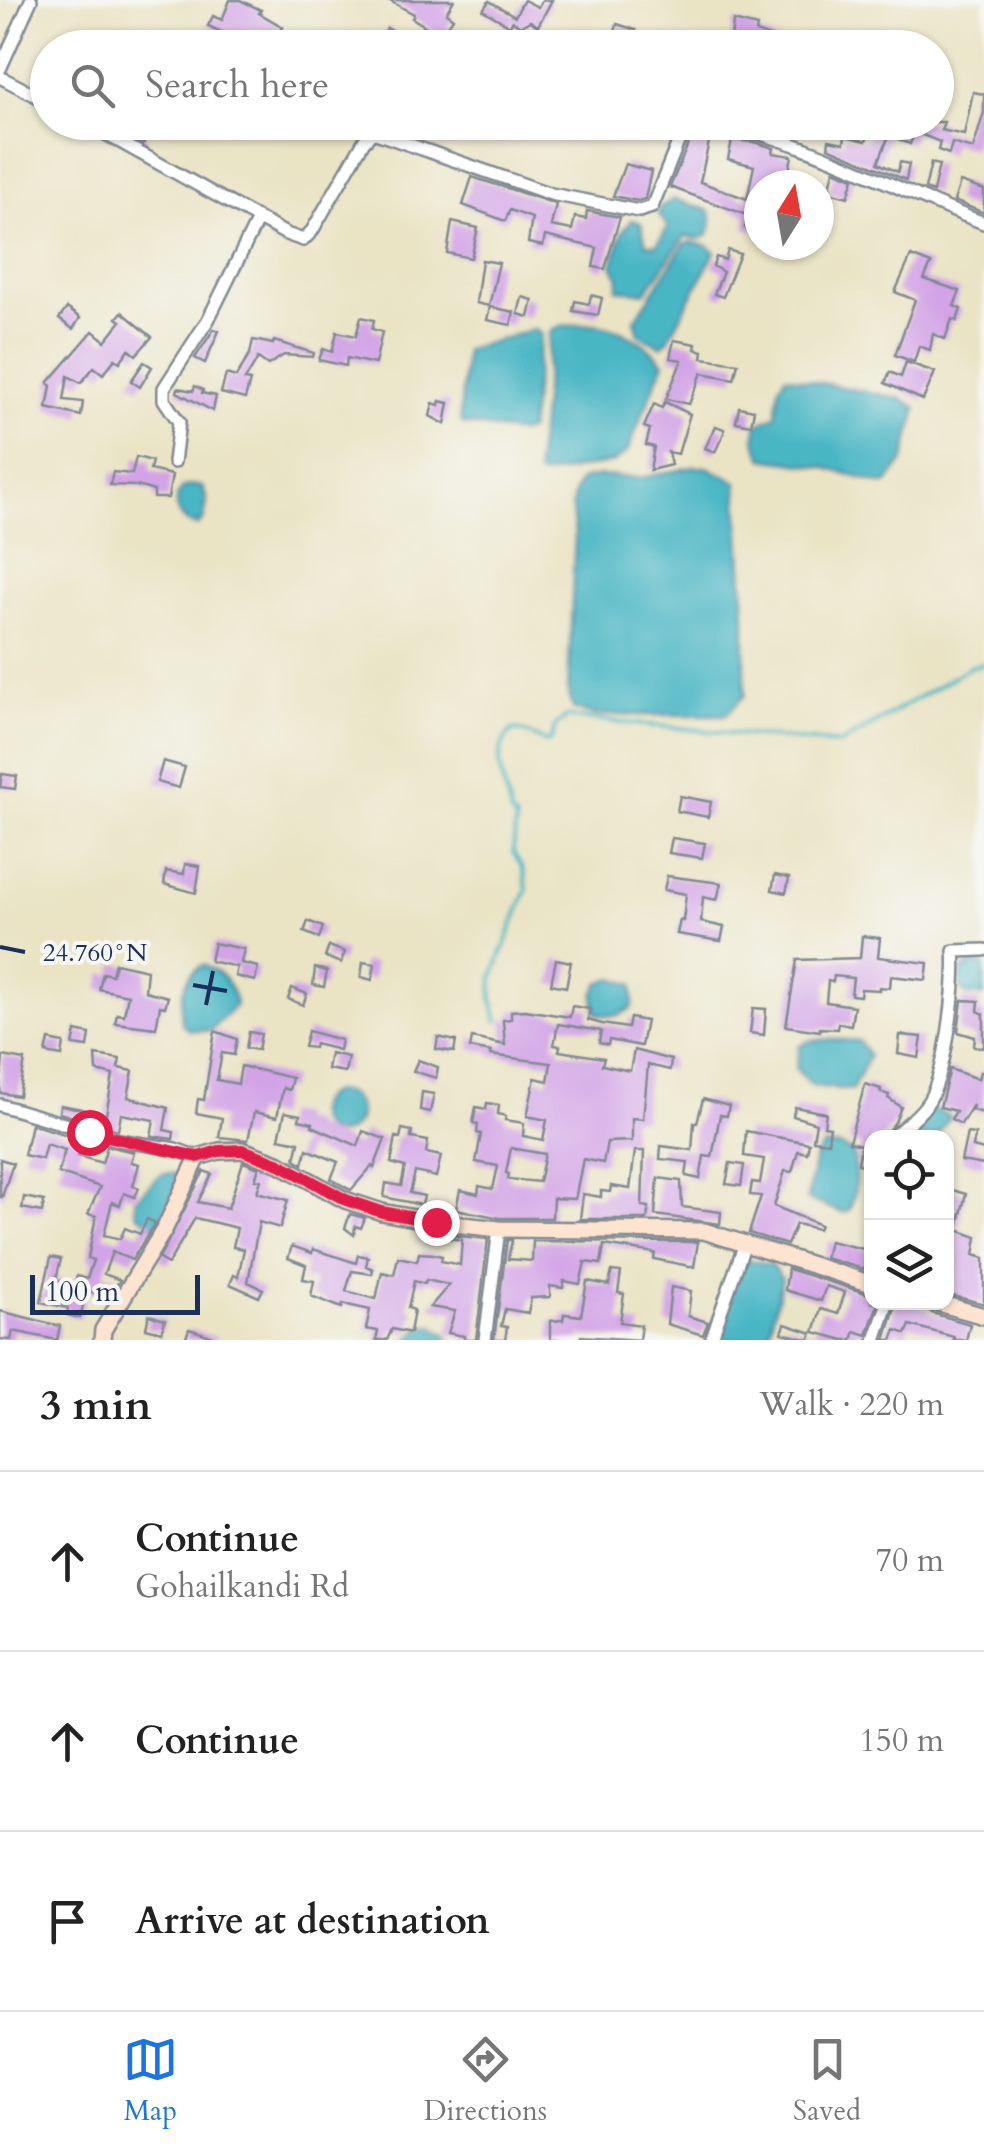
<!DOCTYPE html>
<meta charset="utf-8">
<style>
body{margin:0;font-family:Cardo,serif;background:#f6f6f6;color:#222}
.controls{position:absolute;right:30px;bottom:30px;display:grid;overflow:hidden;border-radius:20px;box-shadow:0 2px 8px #0004}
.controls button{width:90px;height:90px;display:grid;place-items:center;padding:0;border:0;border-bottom:2px solid #e0e0e0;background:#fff;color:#222;font:50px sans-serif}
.compass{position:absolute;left:744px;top:170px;width:90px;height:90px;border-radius:50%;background:#fff;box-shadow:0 2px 8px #0004;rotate:11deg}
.scale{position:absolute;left:30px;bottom:25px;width:170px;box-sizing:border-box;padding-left:10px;border:5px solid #1b2f5e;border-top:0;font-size:28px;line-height:35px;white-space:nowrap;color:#1b2f5e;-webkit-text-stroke:8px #f6f6f2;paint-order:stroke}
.stop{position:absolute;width:30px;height:30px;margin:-22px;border:8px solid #e11d48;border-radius:50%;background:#fff}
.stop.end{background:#e11d48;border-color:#fff;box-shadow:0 2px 10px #0008}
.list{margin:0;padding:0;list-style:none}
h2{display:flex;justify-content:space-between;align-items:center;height:130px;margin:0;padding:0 40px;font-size:42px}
h2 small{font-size:32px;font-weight:400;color:#767676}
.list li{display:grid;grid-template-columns:65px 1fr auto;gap:30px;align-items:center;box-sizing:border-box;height:180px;padding:0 40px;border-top:2px solid #e0e0e0}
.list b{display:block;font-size:38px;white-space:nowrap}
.list p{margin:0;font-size:32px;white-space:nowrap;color:#767676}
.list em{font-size:32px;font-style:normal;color:#767676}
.icon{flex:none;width:55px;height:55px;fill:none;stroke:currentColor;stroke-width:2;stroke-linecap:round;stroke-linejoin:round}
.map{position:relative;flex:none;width:984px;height:1340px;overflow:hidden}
.search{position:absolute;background:#fff;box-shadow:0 2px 8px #0004;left:30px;right:30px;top:30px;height:110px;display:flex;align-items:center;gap:25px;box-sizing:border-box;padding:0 35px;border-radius:55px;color:#767676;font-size:38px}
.sheet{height:670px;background:#fff}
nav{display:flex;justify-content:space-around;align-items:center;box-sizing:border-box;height:140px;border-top:2px solid #e0e0e0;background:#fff;font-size:28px;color:#767676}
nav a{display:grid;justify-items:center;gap:5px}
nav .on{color:#1a73e8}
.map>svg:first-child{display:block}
.water{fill:#48b6c4;stroke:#327291;stroke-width:2.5}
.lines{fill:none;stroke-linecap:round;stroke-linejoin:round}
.stream{stroke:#48b6c4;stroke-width:4}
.building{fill:#d2a3e6;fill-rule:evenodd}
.street-casing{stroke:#828a92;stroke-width:16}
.secondary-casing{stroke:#828a92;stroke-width:20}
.street{stroke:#fff;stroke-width:11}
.secondary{stroke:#fde4d1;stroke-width:15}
.route{stroke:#e11d48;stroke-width:12}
.ticks{fill:none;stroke:#1b2f5e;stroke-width:4}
.ticks-label{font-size:25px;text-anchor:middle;fill:#1b2f5e;stroke:#f6f6f2;stroke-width:8;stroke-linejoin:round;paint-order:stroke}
</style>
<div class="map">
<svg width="984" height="1340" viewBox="0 0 984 1340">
<rect width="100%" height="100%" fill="#f6f6f2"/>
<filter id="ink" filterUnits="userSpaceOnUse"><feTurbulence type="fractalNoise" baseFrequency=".01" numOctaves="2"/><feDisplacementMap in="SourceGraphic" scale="20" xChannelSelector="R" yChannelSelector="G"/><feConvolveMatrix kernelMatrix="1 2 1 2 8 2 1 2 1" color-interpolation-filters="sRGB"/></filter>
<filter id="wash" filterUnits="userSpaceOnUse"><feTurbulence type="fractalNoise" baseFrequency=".0048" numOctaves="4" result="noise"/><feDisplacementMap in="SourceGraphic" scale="40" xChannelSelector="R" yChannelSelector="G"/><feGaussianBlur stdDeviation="2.25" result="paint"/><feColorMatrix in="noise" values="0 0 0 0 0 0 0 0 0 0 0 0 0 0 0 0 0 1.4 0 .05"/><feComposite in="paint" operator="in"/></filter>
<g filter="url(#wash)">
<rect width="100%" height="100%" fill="#eae4c5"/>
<!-- water -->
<g class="water">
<path d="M674 199 710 211 712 223 707 236 698 239 685 236 645 293 617 289 619 278 612 265 622 233 631 220 641 223 646 244 657 245 668 227 658 213 660 207Z"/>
<path d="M690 242 708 246 715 252 668 340 661 346 639 334 635 320 684 244Z"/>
<path d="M592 324C617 325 648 343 664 363L627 452 613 462 540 476 537 474V459L550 333 560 326Z"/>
<path d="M535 329 541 335 529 430 520 433 462 424 460 416 465 350Z"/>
<path d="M786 376 902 399 917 408 904 460 888 483 881 484 823 467 763 458 755 439 758 424 776 415 779 386Z"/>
<path d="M692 467H707L737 482 745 616V695L726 715H593L573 708 568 690 575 534C572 515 569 496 581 480L598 476 641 478Z"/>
<path d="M192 485 203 487 207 501 204 519 197 526C179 520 170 505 182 488Z"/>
<path d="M972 963 984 965V996L966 995 961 989 962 970Z"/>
<path d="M204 965C223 973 232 985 236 1005L210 1031 189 1030 182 1024C180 1003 181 973 204 965Z"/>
<path d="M613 978 633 985V1006C622 1017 610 1018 596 1013L594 995 599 983Z"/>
<path d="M832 1039 859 1041 869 1056 852 1090 813 1086 796 1069 800 1046 809 1041Z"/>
<circle cx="338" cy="1113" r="21"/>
<path d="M929 1110 939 1111 950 1117 936 1137H919L909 1129Z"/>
<path d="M823 1146 842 1147 853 1152C856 1172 858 1190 849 1210L843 1213 807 1199 815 1158Z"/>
<path d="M168 1173 176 1174C179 1188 166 1216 155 1227L136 1213 135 1200 160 1175Z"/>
<path d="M743 1259 771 1265 782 1279 767 1340H727L719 1333Z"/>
<path d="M432 1326 445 1333 449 1340H409L420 1327Z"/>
</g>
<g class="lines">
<!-- stream -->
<path class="stream" d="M498 1021 492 999 493 976 527 889 523 869 513 852 516 820 511 815C506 786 487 754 513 730L522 731 546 742 552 739 555 726 567 717 840 744 970 667 984 664"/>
</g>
<g id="blocks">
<!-- building -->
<g class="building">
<path d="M230 0H240L261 10 259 13 283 27 280 32 304 48H246L228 39 230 36 208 26 213 16 222 20Z"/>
<path d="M388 0H454L446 13 453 18 447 27 460 33 453 48 444 44 446 39 412 18 414 14Z"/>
<path d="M524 0 538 7 542 0H552L538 26 530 21 521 26 512 21 510 26 483 10 489 1 515 16Z"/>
<path d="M733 21 757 27 756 32 789 44 788 48H730Z"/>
<path d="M617 24 636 30 630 44 613 39Z"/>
<path d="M387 28 422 48H376Z"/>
<path d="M973 92 984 94V112L973 149 952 143 949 154 938 150 940 142 915 132 910 144 893 137 897 125 892 122H944L941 130 964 135Z"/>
<path d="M117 122H148L141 133 148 138 143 144 114 128Z"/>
<path d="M874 122 892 128 878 163 898 172 900 162 909 164 906 180 828 147 829 140 844 143 845 136 866 141Z"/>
<path d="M691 137 709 142 700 182 747 199 754 166 728 159 732 140 754 142 774 148 773 153 792 156 786 185H759L756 230 745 228 747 215 670 187Z"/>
<path d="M931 163 939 165 933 192 925 189Z"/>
<path d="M625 164 651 171 645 199 638 201 613 196Z"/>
<path d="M834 170 854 178 848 197 829 192Z"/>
<path d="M472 177 556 204 551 226 572 230 575 217 586 219 587 211 620 217 605 269 593 267 597 248 545 236 543 246 528 243 532 218 510 210 505 221 463 205Z"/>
<path d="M960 182 984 190V213L954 201Z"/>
<path d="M452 222 478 228 471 258 447 253Z"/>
<path d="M728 250 740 254 723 297 714 294 723 272 713 266 716 257 725 260Z"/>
<path d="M911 256 931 264 924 279 960 291 954 306 961 309 957 321 952 319 945 339 933 334 930 350 919 346 914 362 895 355 915 300 895 292Z"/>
<path d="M482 260 499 263 489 306 476 303Z"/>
<path d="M591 295 602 298 598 315 573 311 575 301 589 304Z"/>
<path d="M522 297 533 300 529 317 518 314Z"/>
<path d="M490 307 514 312 511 325 487 320Z"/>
<path d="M67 308 80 318 73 329 59 319Z"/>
<path d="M122 312 152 337 136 355 129 349 120 362 115 359 103 374 94 367 81 383 68 376 64 400 83 402 81 416 47 408 51 386 48 383 93 331 105 341 121 321 117 318Z"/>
<path d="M361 317 374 320 372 329 382 332 375 364 347 358 346 366 319 360 323 349 332 352 337 332 356 336Z"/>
<path d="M214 329 219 331 205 363 195 358Z"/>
<path d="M253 340 273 344 274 341 314 353 313 357 284 355 268 365 258 358 245 380 250 381 245 399 221 393 226 374 236 377 250 354Z"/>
<path d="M674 340 696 344 695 349 703 351 702 358 738 363 734 379 702 373 689 404 666 399 682 360 670 358Z"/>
<path d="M144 362 152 367 140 387 131 381Z"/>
<path d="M906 362 935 372 923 400 885 383 890 372 901 377Z"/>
<path d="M195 386 203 390 202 393 216 396 213 411 177 392 178 388 193 391Z"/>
<path d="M440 401 449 403 445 424 430 416 433 403 439 405Z"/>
<path d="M665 402 690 414 678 454 668 452 671 465 650 470 654 447 646 445 650 429 644 427 654 404 662 408Z"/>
<path d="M739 407 754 410 751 425 736 422Z"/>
<path d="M716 426 724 429V433L715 452 705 448Z"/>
<path d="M136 457 152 461 150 470 172 475 168 498H154V491L137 486 110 485 113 472 132 474Z"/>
<path d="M163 761 185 767 179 788 157 782Z"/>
<path d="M2 774 17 776 15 789 0 787Z"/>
<path d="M680 796 711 802 708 817 677 811Z"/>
<path d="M672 838 705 843 702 858 669 853Z"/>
<path d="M185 864 200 866 196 893 164 884 166 871 184 874Z"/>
<path d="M775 875 789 878 786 893 772 890Z"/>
<path d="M667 876 721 883 717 900 703 897 701 922 724 927 721 941 677 934 680 920 683 921 686 894 664 890Z"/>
<path d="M308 921 323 927 319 938 304 932Z"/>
<path d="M862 936 880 938 878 957 928 963 926 980 891 976 890 988 879 987V990L861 989 860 996 851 995 853 978 834 976 833 982 828 981 826 1002 854 1006 851 1025 838 1023 837 1029 820 1028V1031L786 1026 797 960 860 958Z"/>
<path d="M214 943 244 949 241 963 258 967 255 981 235 976 237 967 210 961Z"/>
<path d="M329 946 345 952 341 963 325 957Z"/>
<path d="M556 959 571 962 566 987 551 984Z"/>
<path d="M363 962 375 964 372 980 361 977Z"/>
<path d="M115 963 147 970 145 991 168 997 165 1007 160 1006 156 1028 115 1023 117 1014 124 1015 128 995 99 989 103 973 112 975Z"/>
<path d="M315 968 327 971 324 987 313 985Z"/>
<path d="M292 988 307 994 303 1005 288 999Z"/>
<path d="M962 1000 979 1001 978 1011 984 1014V1048L974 1046 975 1037 958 1032Z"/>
<path d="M572 1006 590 1009 588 1020 602 1024 628 1028 630 1018 646 1021 641 1046 609 1040 608 1045 599 1043 601 1031 558 1024 554 1045 560 1046 559 1051 604 1058 602 1065 630 1071 634 1050 671 1060 670 1070 648 1065 643 1119 632 1118V1141L607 1142 603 1163 583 1159 575 1199 553 1198 552 1218H500L456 1209 460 1190 478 1194 479 1186 493 1189 498 1166 476 1162 481 1134 477 1133 478 1124 473 1123 476 1107 486 1109 487 1103 499 1105 498 1114 506 1116 505 1120 524 1123 523 1136 543 1140 547 1120 527 1116 535 1078 548 1081 551 1063 490 1055 491 1052 470 1048 472 1038 505 1045 503 1020 511 1019V1011L525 1010 570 1017ZM511 1148 545 1154 539 1182 508 1179 509 1174 506 1173Z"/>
<path d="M753 1008 766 1009 764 1035 750 1033Z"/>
<path d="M76 1031 90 1034 88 1047 73 1045Z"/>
<path d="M215 1031 237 1039 234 1055 222 1053 217 1080 238 1084 241 1066 292 1078 289 1090 283 1088 277 1117 254 1112 248 1140 219 1137 222 1118 196 1113 198 1099 204 1100Z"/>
<path d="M308 1031 341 1040 339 1050 315 1044 314 1048 304 1047Z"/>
<path d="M249 1032 261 1034 258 1050 246 1048Z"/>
<path d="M900 1035 922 1037 919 1058 898 1054Z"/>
<path d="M438 1037 456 1041 454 1052 436 1049Z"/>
<path d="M49 1040 64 1043 62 1056 46 1053Z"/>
<path d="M330 1053 348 1057 345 1072 327 1069Z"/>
<path d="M96 1055 120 1059 118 1068 133 1071 128 1097 168 1108 164 1130 174 1132 173 1139 151 1136 154 1120 121 1114 118 1130 104 1126 113 1075 97 1071Z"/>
<path d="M3 1056 25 1060 19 1096 0 1093Z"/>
<path d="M418 1060 438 1067 436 1078 413 1071Z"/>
<path d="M950 1069 978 1079 980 1072H984V1113L972 1110 973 1105 961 1124 951 1119 956 1111 940 1107Z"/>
<path d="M865 1084 881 1089 880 1092 889 1095 888 1098 901 1107 895 1122 882 1138H872V1183L862 1180 866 1166 858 1164 861 1145 849 1142Z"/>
<path d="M422 1092 434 1094 430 1112 420 1110Z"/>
<path d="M703 1099 729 1106 727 1116 720 1115 712 1157 704 1156 700 1179 686 1176 688 1162 660 1159 661 1146 692 1150 694 1123H697Z"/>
<path d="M60 1105 82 1109 80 1119 59 1113Z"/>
<path d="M795 1107 826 1113 824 1126 830 1127 828 1142 813 1140 816 1123 793 1116Z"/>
<path d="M285 1112 300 1115 299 1120 313 1123 312 1126 358 1146 363 1131 385 1139 374 1168 372 1166 351 1190 331 1179 338 1162 307 1149 303 1164 295 1159 299 1142 279 1138Z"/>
<path d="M31 1124 83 1140 78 1156 102 1163 107 1146 134 1152 131 1162 139 1164 133 1186 139 1188 135 1197 124 1193 120 1205 112 1202 104 1235 120 1239 125 1228 140 1234 147 1219 155 1223 132 1260 112 1252 104 1274 120 1280 109 1298 87 1290 80 1318 67 1315 68 1308 41 1302 51 1257 61 1259 56 1279 73 1286 77 1276 87 1279 93 1260 88 1258 96 1216 88 1214 100 1187 58 1173 65 1150 46 1144 42 1159 24 1155Z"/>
<path d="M402 1129 412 1131 411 1138 428 1141 426 1153 441 1156 436 1177 415 1172 410 1193 424 1196 422 1205 384 1197 386 1183 401 1186 405 1167 391 1163 396 1137 400 1138Z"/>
<path d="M746 1131 809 1143 807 1153 798 1151 792 1172 785 1171 774 1206 820 1225 818 1229 796 1224 787 1245 749 1233 761 1196 750 1195 752 1182 760 1183 764 1159 744 1156Z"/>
<path d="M967 1133 975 1134 973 1147 984 1150V1165L961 1161Z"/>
<path d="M635 1151H644L642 1206 649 1207 647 1219H580L583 1194 601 1197V1191L610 1192 611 1186 630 1189Z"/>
<path d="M0 1159 13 1163 2 1197H0Z"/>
<path d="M243 1162 259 1168 255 1179 261 1180 257 1192 288 1200 280 1228 259 1222 248 1282 263 1289 259 1297 230 1284 234 1275 238 1277 244 1249 233 1247 237 1228 195 1218 168 1264 159 1259 204 1171 212 1174 198 1202 228 1208Z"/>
<path d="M730 1163 744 1165 741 1186 726 1184Z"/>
<path d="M658 1178 681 1181 682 1207 721 1212 720 1224 655 1215Z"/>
<path d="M946 1188 966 1194 957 1230 977 1237 974 1255 984 1258V1304L946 1294Z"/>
<path d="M24 1197 44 1201 42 1212 22 1208Z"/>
<path d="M350 1214 365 1218 361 1228 355 1226 354 1235 345 1228Z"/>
<path d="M448 1235 488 1239 476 1340H464V1336L448 1333 455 1311 430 1307 449 1285 426 1280 425 1284 414 1281 408 1308 414 1310 410 1333 392 1329 387 1340H376L378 1331 366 1329 370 1310 343 1304 342 1308 311 1296 314 1281 303 1279 306 1265 288 1258 292 1246 312 1253 313 1249 356 1263 358 1255 368 1257 366 1266 373 1269 372 1274 352 1271 346 1291 376 1299 382 1272 394 1275 398 1257 417 1261 419 1253 433 1254 442 1256 441 1261 460 1265 462 1240 448 1238Z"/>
<path d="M507 1240H512L508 1259 532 1261 533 1241 698 1242 694 1267 654 1259 655 1253 604 1245 601 1264 585 1262 580 1284 564 1281 563 1288 550 1286V1297L531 1298 528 1313 505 1309 501 1326 507 1327 505 1340H494Z"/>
<path d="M829 1241 872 1251 870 1271 825 1258Z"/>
<path d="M788 1269 872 1295V1302L878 1304 867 1335 855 1331 852 1340H844L814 1332 821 1309 838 1314 845 1292 826 1286 821 1301 785 1290Z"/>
<path d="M612 1271 621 1272 618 1293 624 1294 620 1322 641 1325 639 1340 581 1336 580 1340H550V1321L563 1320 564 1314 581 1316 587 1281 609 1285Z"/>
<path d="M671 1287 691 1291 688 1316 708 1322 703 1335 667 1324Z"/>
<path d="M897 1302 926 1308 932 1313 970 1324 966 1340H953L954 1337 910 1325 906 1334 896 1330 892 1340H885Z"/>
<path d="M0 1311 60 1326 57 1340 13 1331 11 1340 0 1339Z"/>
<path d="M149 1315 165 1320 162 1332 146 1328Z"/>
<path d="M785 1324 812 1333 809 1340 782 1333Z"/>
<path d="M189 1329 217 1338V1340H185Z"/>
</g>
</g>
</g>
<g filter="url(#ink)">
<use href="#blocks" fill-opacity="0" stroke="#828a92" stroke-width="2.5"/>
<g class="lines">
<defs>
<g id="street">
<path d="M0 69 31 0"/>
<path d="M0 77 48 102"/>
<path d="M84 122 286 234 303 240 312 231 364 141 373 132 551 194 639 211 652 207 683 130 692 122"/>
<path d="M708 122C807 138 891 189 984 223"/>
<path d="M174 462 179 422 164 400V388L208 320 258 219"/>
<path d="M0 1105 118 1140 175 1149 198 1157"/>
<path d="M891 1138C903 1127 917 1118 926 1105 946 1079 957 984 954 951L984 950"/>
<path d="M485 1340 499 1229"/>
<path d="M711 1340 745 1243"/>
<path d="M875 1340 888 1302"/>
</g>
<g id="secondary">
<path d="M935 1302 984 1316"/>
<path d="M102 1340 103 1330 165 1228 198 1157 219 1151 242 1150 280 1164 345 1200 382 1212 436 1222 499 1229 704 1231 872 1284"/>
</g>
</defs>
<!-- street casing -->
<use href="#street" class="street-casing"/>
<!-- secondary casing -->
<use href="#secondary" class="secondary-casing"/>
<!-- street -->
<use href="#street" class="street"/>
<!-- secondary -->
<use href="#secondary" class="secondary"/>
</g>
</g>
<g class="lines" filter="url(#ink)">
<!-- route -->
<path class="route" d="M89 1132 198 1157 219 1151 242 1150 280 1164 346 1200 382 1212 436 1222"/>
</g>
<!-- ticks -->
<path class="ticks" d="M0 947 25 952M193 985 227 991M206 1005 213 971"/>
<g class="ticks-label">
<text x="95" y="961">24.760°N</text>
</g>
</svg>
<div class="controls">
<button><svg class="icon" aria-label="locate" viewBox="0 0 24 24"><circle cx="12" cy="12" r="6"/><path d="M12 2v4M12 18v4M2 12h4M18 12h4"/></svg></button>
<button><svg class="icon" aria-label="layers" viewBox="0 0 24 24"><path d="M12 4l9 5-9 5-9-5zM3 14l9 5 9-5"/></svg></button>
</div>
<svg class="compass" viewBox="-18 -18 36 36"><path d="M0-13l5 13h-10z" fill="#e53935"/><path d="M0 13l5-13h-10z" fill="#767676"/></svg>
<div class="scale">100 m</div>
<div class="stop" style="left:89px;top:1132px"></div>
<div class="stop end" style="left:436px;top:1222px"></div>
<div class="search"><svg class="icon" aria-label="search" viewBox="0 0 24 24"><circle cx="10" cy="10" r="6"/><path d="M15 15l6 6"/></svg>Search here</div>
</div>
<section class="sheet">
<h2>3 min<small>Walk · 220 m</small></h2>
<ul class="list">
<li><svg class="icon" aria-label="ahead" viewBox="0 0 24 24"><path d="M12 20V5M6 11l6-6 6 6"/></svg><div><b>Continue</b><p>Gohailkandi Rd</p></div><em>70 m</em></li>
<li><svg class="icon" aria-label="ahead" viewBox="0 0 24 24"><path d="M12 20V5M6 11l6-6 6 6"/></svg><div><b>Continue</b></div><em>150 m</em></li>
<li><svg class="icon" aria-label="arrive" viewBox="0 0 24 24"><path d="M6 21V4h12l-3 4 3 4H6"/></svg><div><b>Arrive at destination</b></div></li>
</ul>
</section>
<nav>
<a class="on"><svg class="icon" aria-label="map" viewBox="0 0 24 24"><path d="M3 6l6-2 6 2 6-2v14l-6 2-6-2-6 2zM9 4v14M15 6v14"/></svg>Map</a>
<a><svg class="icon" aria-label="directions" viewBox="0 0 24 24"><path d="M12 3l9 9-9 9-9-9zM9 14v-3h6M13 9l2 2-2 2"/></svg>Directions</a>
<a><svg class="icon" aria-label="saved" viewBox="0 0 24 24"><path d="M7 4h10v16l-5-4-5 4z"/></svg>Saved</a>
</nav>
